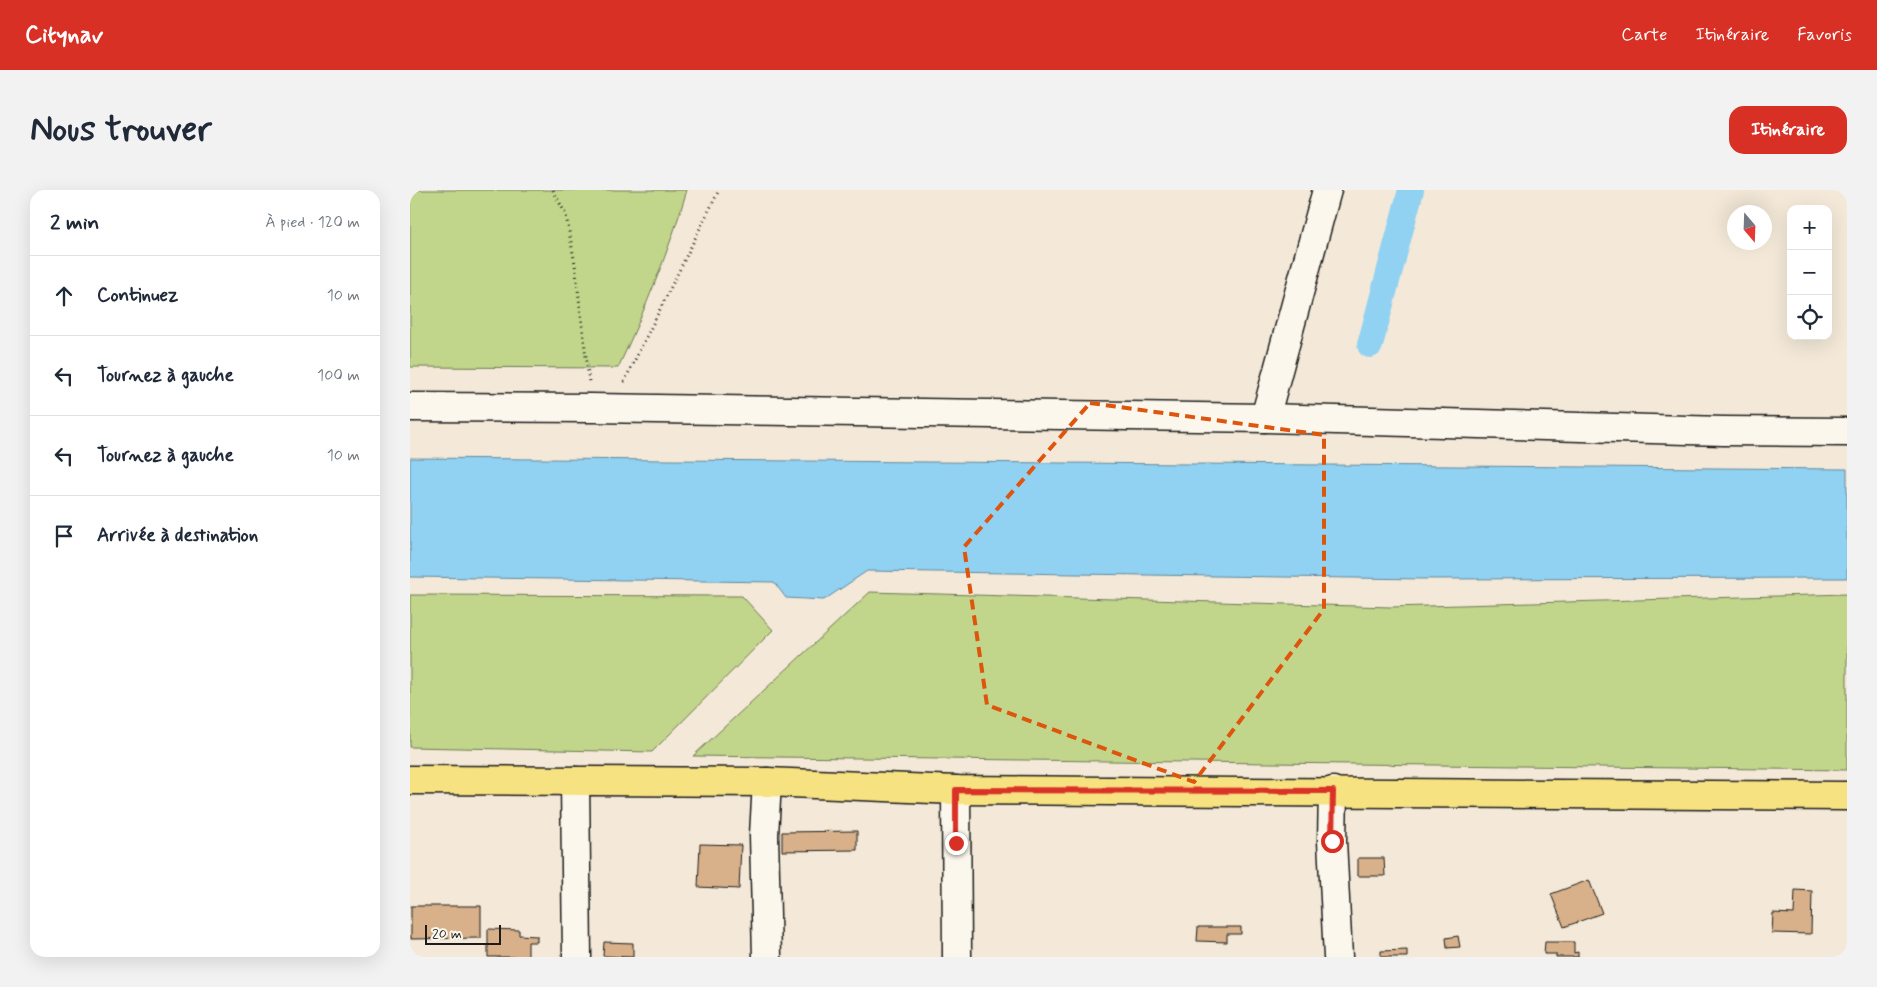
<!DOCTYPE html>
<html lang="fr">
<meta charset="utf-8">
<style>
body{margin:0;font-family:Mynerve,sans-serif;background:#f2f2f3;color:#1f2937}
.controls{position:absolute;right:15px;top:15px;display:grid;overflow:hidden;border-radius:10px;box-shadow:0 5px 20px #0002}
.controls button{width:45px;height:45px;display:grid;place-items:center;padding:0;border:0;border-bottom:1px solid #e0e1e3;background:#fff;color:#1f2937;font:25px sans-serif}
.compass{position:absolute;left:1317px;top:15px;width:45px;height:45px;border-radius:50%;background:#fff;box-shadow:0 5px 20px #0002;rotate:161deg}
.scale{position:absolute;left:15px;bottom:12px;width:76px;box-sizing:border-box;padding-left:5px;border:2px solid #1c1c1c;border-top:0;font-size:14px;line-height:18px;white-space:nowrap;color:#1c1c1c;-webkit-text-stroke:4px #fbf7ec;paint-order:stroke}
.stop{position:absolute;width:15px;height:15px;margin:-11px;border:4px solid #d93025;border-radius:50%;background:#fff}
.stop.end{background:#d93025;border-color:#fff;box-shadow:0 1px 5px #0008}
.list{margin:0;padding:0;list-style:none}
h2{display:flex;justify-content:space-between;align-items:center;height:65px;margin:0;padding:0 20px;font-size:21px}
h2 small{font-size:16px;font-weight:400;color:#747a83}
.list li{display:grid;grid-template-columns:32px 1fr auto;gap:15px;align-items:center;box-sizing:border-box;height:80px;padding:0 20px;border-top:1px solid #e0e1e3}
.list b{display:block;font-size:19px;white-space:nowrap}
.list em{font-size:16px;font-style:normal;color:#747a83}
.icon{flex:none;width:28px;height:28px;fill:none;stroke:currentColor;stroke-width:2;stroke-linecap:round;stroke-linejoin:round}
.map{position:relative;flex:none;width:1437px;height:767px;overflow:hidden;border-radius:15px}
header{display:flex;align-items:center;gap:30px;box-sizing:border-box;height:70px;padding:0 25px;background:#d93025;color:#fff}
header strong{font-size:24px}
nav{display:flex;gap:28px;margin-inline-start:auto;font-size:18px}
.intro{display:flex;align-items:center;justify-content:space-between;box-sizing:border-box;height:120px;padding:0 30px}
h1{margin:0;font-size:35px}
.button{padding:12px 22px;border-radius:15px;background:#d93025;color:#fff;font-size:18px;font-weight:700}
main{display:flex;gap:30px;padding:0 30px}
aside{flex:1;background:#fff;border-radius:15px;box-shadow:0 5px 20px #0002}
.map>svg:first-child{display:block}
.green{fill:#c1d58b;stroke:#6e7854}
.water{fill:#91d1f2;stroke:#62899c}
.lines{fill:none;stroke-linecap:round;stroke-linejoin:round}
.canal{stroke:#91d1f2;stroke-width:26}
.building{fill:#d8b18a;stroke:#1c1c1c}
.minor-casing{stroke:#1c1c1c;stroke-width:31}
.major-casing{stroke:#1c1c1c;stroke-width:31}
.path{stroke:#1c1c1c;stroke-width:3;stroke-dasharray:1 4;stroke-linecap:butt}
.minor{stroke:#fbf7ec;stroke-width:28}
.major{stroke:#f7e281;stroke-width:28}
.route{stroke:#d93025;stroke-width:6}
.marked{fill:none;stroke:#de560d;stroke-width:4;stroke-dasharray:10 6;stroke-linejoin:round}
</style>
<header>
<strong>Citynav</strong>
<nav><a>Carte</a><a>Itinéraire</a><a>Favoris</a></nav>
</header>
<div class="intro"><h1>Nous trouver</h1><a class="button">Itinéraire</a></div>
<main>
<aside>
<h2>2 min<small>À pied · 120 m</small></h2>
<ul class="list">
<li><svg class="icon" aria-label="ahead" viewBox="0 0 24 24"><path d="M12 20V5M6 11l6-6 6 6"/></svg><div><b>Continuez</b></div><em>10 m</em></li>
<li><svg class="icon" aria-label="left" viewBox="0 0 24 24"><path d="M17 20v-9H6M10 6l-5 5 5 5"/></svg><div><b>Tournez à gauche</b></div><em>100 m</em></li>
<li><svg class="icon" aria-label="left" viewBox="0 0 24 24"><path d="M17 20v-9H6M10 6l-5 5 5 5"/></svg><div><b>Tournez à gauche</b></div><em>10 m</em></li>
<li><svg class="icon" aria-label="arrive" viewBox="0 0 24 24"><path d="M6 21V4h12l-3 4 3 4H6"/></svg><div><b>Arrivée à destination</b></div></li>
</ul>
</aside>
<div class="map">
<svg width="1437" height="767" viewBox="0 0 1437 767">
<rect width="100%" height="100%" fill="#f4e9d8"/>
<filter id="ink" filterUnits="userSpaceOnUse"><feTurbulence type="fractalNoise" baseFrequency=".02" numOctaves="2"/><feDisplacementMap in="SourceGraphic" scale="10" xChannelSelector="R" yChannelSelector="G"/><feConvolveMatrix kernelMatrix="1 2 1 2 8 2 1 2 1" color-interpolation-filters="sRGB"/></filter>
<g filter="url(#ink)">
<!-- green -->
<g class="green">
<path d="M0 0H277C259 61 235 120 208 178L0 177Z"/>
<path d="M460 402 981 417 1437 404V580L283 566Z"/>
<path d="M0 405 332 406 363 440 242 562 0 557Z"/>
</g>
<!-- water -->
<path class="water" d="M0 268 1437 279V388L1012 389 457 381 414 410 376 408 364 392 0 387Z"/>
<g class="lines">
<!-- canal -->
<path class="canal" d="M960 155 1001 0"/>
</g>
<!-- building -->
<g class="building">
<path d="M447 641V660L372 661V642Z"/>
<path d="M290 654 331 655 329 699 288 697Z"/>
<path d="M948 668H974L975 686H948Z"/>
<path d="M1179 690 1192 723 1154 737 1141 704Z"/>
<path d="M1385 700 1402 701 1401 744 1362 743 1363 723 1384 724Z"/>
<path d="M1 716H71V748L1 749Z"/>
<path d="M788 737H831V744H817V752L787 751Z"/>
<path d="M78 739 109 740V745L127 746V752H118V767H78Z"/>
<path d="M1048 746 1050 757 1037 758 1036 748Z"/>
<path d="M194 752 223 753V767L193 766Z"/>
<path d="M1135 752H1164V763L1168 762V767H1146V764H1134Z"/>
<path d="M997 760V767H971V761Z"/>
</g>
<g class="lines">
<defs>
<g id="minor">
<path d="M0 217 182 218 855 228 1313 241 1437 242"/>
<path d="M855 228 917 0"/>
<path d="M165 591 167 767"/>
<path d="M546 600 547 767"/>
<path d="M923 601 922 651 928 767"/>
<path d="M357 767 354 645 357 592"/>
</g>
<path id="major" d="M0 590 357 592 546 600 1437 606"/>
</defs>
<!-- minor casing -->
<use href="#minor" class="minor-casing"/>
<!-- major casing -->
<use href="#major" class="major-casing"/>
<!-- path -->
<g class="path">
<path d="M143 0 156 25 165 74 179 192"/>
<path d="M214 192 309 0"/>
</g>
<!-- minor -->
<use href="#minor" class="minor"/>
<!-- major -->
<use href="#major" class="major"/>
</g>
</g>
<g class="lines" filter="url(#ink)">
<!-- route -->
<path class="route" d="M546 653V600L923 601 922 651"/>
</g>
<!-- marked area -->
<path class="marked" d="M680 213 914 245V419L784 592 577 515 554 357Z"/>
</svg>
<div class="controls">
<button>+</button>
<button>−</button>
<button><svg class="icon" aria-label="locate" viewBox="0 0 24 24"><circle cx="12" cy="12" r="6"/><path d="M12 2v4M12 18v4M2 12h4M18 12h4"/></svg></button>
</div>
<svg class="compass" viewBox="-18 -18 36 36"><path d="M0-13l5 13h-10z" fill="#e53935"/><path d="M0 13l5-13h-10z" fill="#747a83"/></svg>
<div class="scale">20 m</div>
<div class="stop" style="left:922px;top:651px"></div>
<div class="stop end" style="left:546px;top:653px"></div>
</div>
</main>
